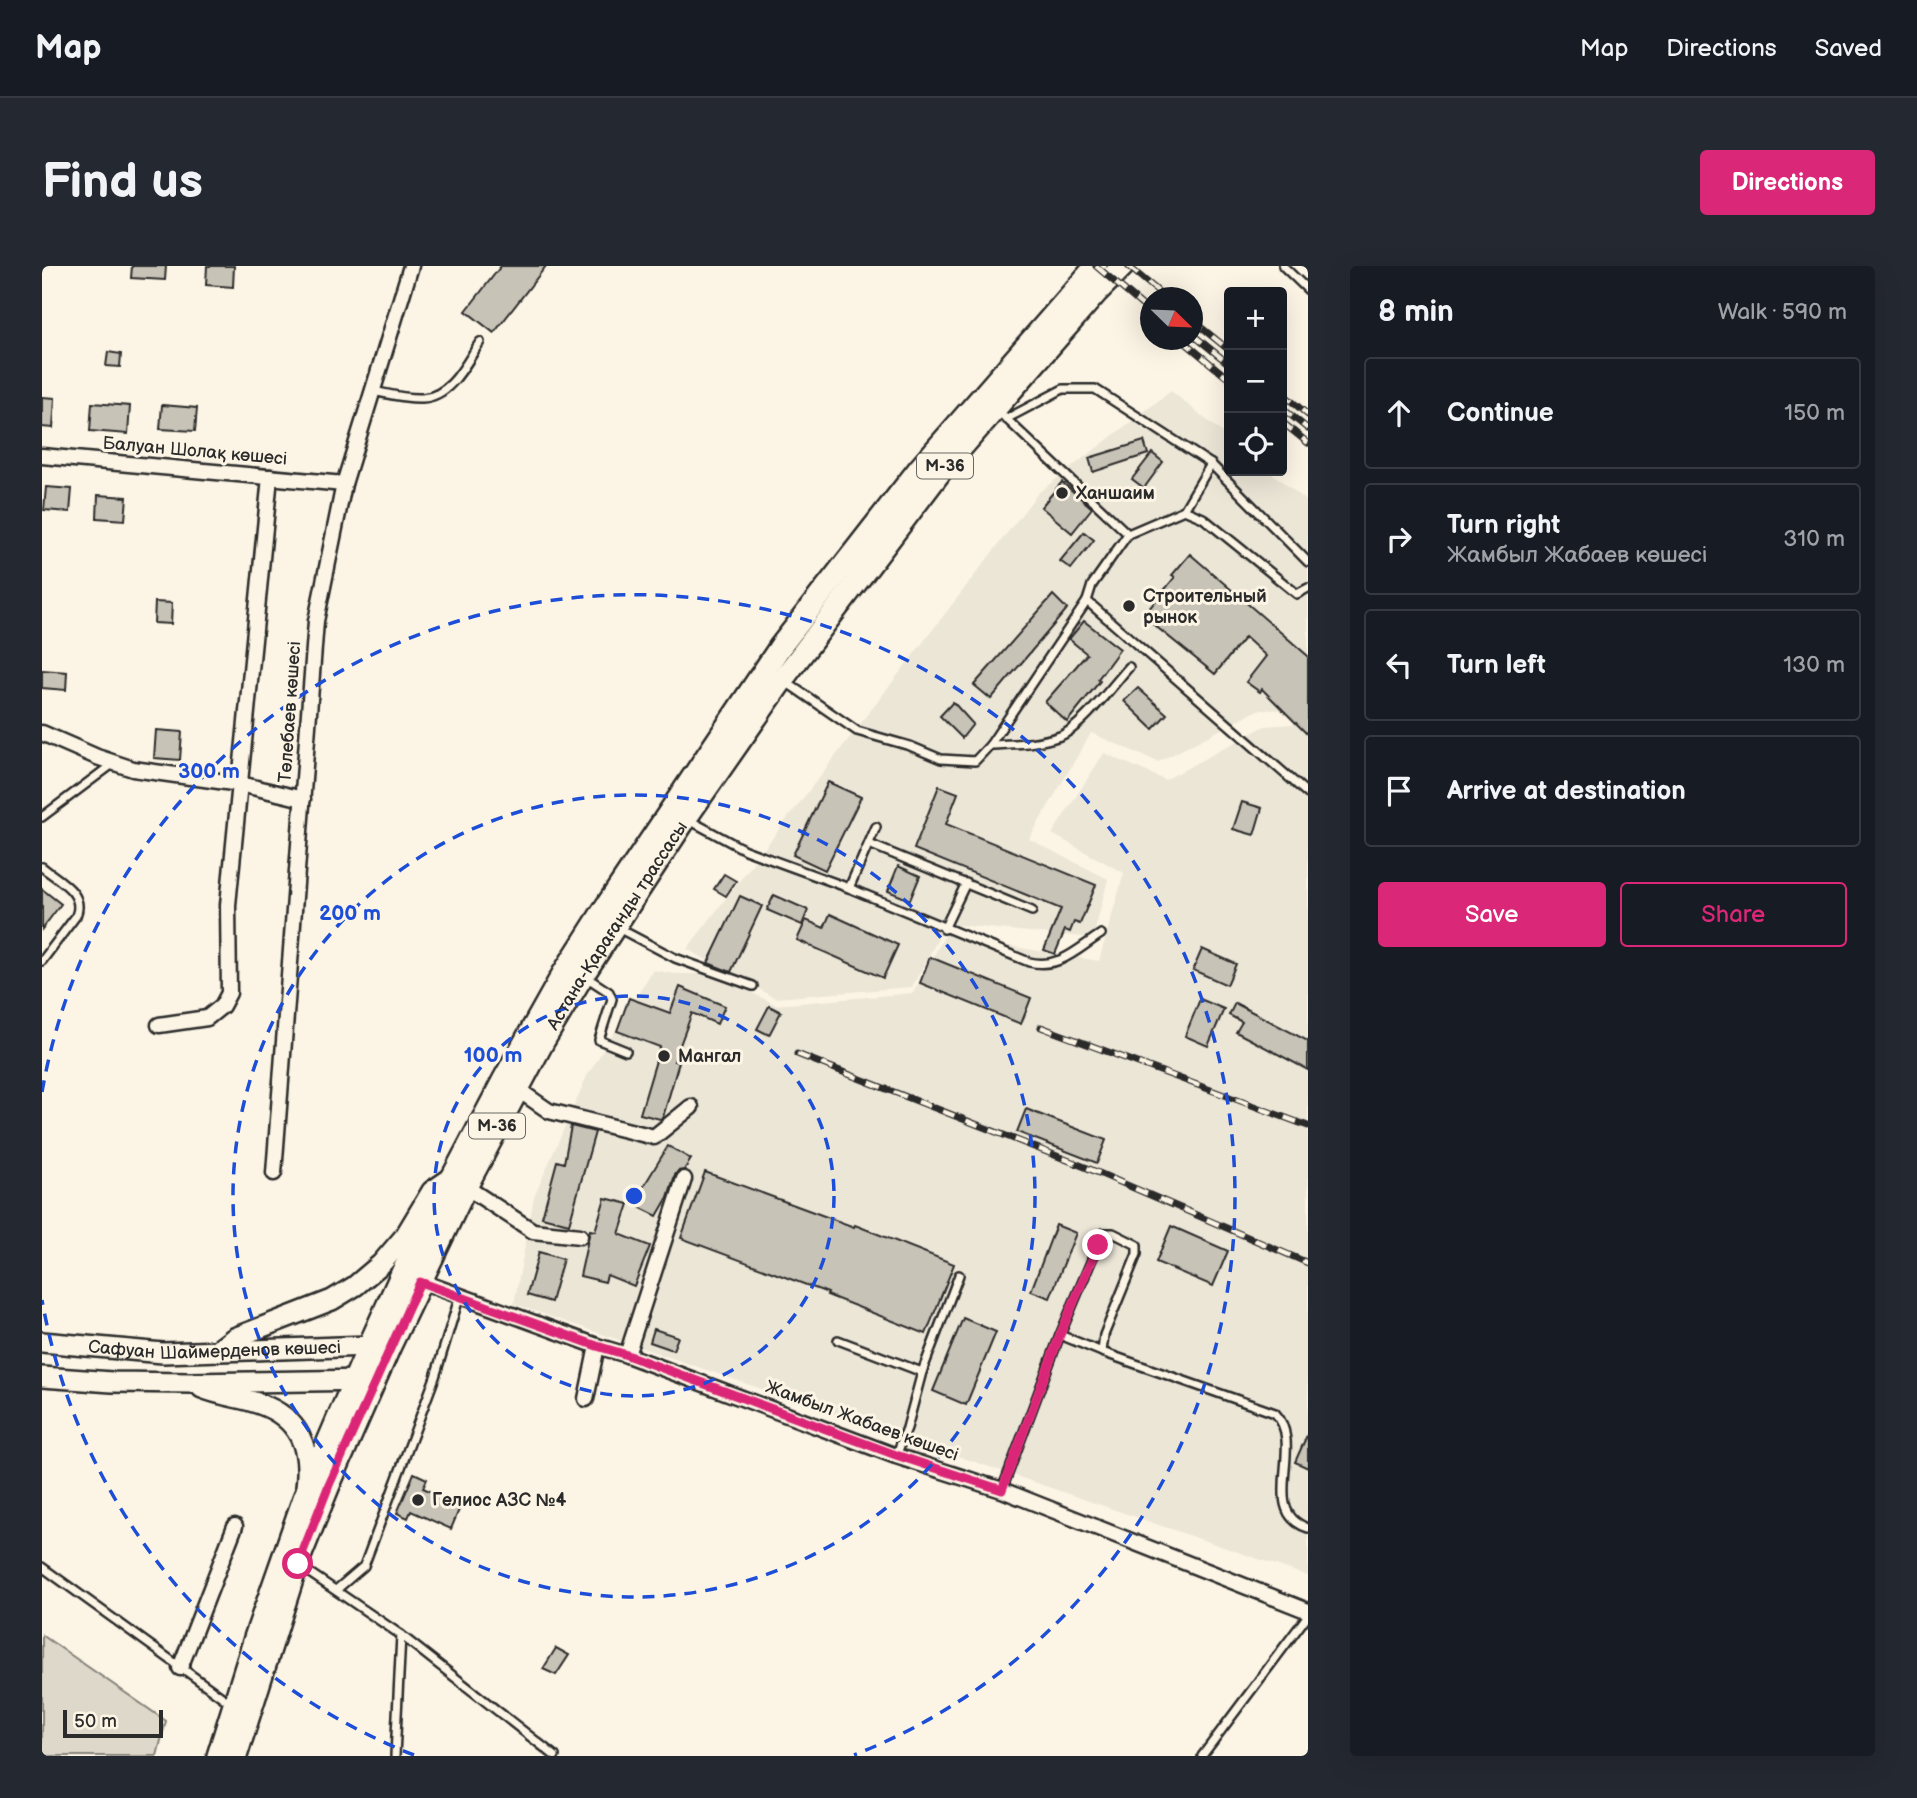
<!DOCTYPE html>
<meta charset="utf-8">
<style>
body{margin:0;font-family:"Balsamiq Sans",sans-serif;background:#242831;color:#f1f3f6}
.controls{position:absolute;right:21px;top:21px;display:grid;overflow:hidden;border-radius:7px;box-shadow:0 7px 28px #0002}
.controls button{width:63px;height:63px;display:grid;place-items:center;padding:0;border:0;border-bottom:2px solid #363941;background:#171b24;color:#f1f3f6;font:35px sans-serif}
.compass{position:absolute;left:1098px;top:21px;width:63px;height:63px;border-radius:50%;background:#171b24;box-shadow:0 7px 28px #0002;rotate:113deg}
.scale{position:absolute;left:21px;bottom:18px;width:100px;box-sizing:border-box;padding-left:7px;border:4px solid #2b2b2b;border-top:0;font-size:19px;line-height:24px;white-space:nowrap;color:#2b2b2b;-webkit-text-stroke:5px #fcf5e5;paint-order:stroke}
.stop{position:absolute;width:21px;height:21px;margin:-16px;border:5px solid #db2777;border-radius:50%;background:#fff}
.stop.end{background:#db2777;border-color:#fff;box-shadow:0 2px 7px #0008}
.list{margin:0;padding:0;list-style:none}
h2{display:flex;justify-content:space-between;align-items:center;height:91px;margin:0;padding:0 28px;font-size:30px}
h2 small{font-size:23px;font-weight:400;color:#9ea1a6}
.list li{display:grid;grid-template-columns:46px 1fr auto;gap:21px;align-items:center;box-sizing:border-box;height:112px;margin:0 14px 14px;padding:0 14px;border:2px solid #363941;border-radius:7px}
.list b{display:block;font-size:26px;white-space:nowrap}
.list p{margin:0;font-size:23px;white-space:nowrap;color:#9ea1a6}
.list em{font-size:23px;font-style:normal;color:#9ea1a6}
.actions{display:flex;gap:14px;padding:21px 28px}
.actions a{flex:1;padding:16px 0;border:2px solid #db2777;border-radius:7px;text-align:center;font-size:24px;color:#db2777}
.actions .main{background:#db2777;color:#fff}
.icon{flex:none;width:38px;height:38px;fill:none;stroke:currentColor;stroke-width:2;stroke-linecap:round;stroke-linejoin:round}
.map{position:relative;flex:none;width:1266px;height:1490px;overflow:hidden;border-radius:7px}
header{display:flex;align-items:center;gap:42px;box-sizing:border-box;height:98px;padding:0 35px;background:#171b24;border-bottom:2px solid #363941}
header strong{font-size:33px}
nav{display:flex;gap:38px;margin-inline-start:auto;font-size:24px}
.intro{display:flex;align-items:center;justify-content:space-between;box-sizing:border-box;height:168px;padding:0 42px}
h1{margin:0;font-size:49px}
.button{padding:18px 32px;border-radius:7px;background:#db2777;color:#fff;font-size:24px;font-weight:700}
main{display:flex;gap:42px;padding:0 42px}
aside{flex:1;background:#171b24;border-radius:7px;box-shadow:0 7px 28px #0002}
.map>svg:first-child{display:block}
.built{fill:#ece6d7}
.green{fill:#ded8ca;stroke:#84827a;stroke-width:2}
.building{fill:#c8c3b7;stroke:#2b2b2b;stroke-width:2}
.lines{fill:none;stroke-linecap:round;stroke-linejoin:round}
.lane-casing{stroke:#2b2b2b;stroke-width:12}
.street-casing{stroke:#2b2b2b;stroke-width:19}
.secondary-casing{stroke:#2b2b2b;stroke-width:24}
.primary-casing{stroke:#2b2b2b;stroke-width:26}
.lane{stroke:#fcf5e5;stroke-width:7}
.street{stroke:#fcf5e5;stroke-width:14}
.secondary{stroke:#fcf5e5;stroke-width:19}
.primary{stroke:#fcf5e5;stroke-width:21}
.rail-casing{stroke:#2b2b2b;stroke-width:7}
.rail{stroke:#fcf5e5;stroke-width:4.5;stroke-dasharray:13;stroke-linecap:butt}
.route{stroke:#db2777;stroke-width:9}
.ring{fill:none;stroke:#1d4ed8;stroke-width:3.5;stroke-dasharray:12 9}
.poi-dot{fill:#2b2b2b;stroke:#fcf5e5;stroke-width:2.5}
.labels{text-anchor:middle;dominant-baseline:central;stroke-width:6;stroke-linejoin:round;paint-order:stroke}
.shield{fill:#fcf5e5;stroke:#6a6863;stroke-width:2}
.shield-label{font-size:16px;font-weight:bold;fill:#2b2b2b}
.street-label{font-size:18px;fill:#2b2b2b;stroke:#fcf5e5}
.poi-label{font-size:18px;font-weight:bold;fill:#2b2b2b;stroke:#fcf5e5;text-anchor:start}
.centre{fill:#1d4ed8;stroke:#fcf5e5;stroke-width:3.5}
.ring-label{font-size:21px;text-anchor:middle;font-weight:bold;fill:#1d4ed8;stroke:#fcf5e5;stroke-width:6;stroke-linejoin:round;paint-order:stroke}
</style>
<header>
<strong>Map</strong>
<nav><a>Map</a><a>Directions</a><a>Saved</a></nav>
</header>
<div class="intro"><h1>Find us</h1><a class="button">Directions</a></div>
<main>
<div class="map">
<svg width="1266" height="1490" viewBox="0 0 1266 1490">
<rect width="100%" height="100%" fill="#fcf5e5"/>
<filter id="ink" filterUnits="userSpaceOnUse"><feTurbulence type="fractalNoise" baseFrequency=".0143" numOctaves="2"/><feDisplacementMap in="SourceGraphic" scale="14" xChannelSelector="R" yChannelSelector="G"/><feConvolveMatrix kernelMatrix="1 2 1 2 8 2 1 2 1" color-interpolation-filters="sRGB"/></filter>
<g filter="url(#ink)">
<!-- built -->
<g class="built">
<path d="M1129 125 1187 172V205H1227L1266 236V443L1216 444 1116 496 1049 467 987 573 1066 613 1051 672 904 658 870 721 733 732 645 683 996 227Z"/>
<path d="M1266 457V1310L472 1038 492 931 545 810 611 704 633 708H674L734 739 871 727 903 669 1057 695 1082 607 1010 568 1062 487 1123 514 1223 460Z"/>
</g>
<!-- green -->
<path class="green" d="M0 1369 124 1455 115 1490H0Z"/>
<!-- building -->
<g class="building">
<path d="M90 0H124L123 14 89 12Z"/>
<path d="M165 0H192L191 21 164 19Z"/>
<path d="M459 0H504L452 67 424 45Z"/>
<path d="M66 86 79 88 78 101 64 100Z"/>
<path d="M0 131 13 132 11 162 0 161Z"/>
<path d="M50 137 88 140 86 168 48 165Z"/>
<path d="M120 139 155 142 153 165 118 163Z"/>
<path d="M1102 175 1106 188 1051 206 1047 192Z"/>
<path d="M1110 187 1121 196 1102 222 1090 213Z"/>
<path d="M1020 216 1050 242 1030 267 999 241Z"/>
<path d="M4 221 30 223 28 246 2 244Z"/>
<path d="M56 229 85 231 83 254 55 252Z"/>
<path d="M1042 266 1052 274 1029 303 1018 295Z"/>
<path d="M1148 288 1266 390V469L1220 423 1218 426 1204 416 1224 390 1203 371 1173 408 1101 350 1133 311 1130 309Z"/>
<path d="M1011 329 1025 343 949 433 932 419Z"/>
<path d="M113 336 130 337 129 358 112 357Z"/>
<path d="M1042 355 1078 383 1056 413 1058 415 1025 456 1003 436 1045 388 1027 373Z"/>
<path d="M0 404 25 406 24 424 0 422Z"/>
<path d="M1096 422 1125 448 1111 463 1082 435Z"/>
<path d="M911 436 931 458 920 472 898 450Z"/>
<path d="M114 464 140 466 138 494 112 492Z"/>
<path d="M786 516 819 531 783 604 751 589Z"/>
<path d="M897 520 916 527 904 558 1054 619 1038 658 1032 656 1028 666 1023 664 1013 688 1002 684 1019 643 872 583Z"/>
<path d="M1200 536 1220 542 1212 569 1191 563Z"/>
<path d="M856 600 878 610 868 634 846 625Z"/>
<path d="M682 608 694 615 684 630 672 623Z"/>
<path d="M0 623 19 638 0 663Z"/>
<path d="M732 629 766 644 760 659 725 644Z"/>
<path d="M698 630 720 640 689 706 666 697Z"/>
<path d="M788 648 856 679 841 712 755 674 764 654 782 662Z"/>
<path d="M1160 683 1194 698 1185 719 1151 704Z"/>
<path d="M888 691 989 732 979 758 878 717Z"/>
<path d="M638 721 683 740 675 758 650 747 632 795 637 796 621 851 618 853 598 848 618 781 575 765 587 732 628 747Z"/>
<path d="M1158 733 1182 743 1166 780 1143 770Z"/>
<path d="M1193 737 1266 775V804L1194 766 1200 756 1187 749Z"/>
<path d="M727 740 739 746 727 769 715 763Z"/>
<path d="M984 843 1064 874 1055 897 975 866Z"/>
<path d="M529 860 553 866 527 958 500 951 515 895 522 897Z"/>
<path d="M626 880 649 893 642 904 636 905 633 909 626 931 615 950 591 938Z"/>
<path d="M663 906 812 961 813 959 912 998 884 1068 785 1029 786 1027 639 972Z"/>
<path d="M563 932 587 938 577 968 608 980 592 1020 565 1009 563 1016 538 1010 548 964 553 965Z"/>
<path d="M1014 959 1034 967 1008 1032 989 1025Z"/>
<path d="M1129 960 1186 985 1171 1020 1114 996Z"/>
<path d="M497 986 521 993 509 1036 485 1029Z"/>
<path d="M921 1052 954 1066 924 1139 891 1125Z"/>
<path d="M612 1063 636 1071 631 1084 608 1076Z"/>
<path d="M1266 1167V1202L1253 1196Z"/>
<path d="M372 1207 385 1213 381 1222 419 1239 409 1263 369 1245 366 1252 355 1247Z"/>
<path d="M514 1382 527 1389 514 1409 501 1403Z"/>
</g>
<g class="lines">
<defs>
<g id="lane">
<path d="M1241 0 1266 24"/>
<path d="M331 125C346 128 365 133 380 132 409 131 424 97 438 76"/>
<path d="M956 145 1086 268 1050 319 1045 335 1266 528"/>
<path d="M964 153 1021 123H1053L1169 198"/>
<path d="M1142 244 1169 198 1266 296"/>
<path d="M1086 268 1142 244 1161 252 1255 328 1266 322"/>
<path d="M744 416 815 465 868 480 899 493 933 495 948 479C972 478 996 478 1018 470 1040 461 1071 419 1087 401"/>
<path d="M948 479 1045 335"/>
<path d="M0 551 72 497"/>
<path d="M647 554 703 584 807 622 987 696C1018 703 1034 684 1059 668"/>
<path d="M827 578 990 645"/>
<path d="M0 601C16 614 44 627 34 650L0 695"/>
<path d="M807 622 834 561"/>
<path d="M576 662 633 692 711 720"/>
<path d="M902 663 924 617"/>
<path d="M544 711 567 726 570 733 557 774 584 785"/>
<path d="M1018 1069 1060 1086"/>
<path d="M796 1074 880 1106"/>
<path d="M854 1190 865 1162 880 1106 917 1009"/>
<path d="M960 1224 1018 1069 1056 979 1062 967H1071L1095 979V988L1062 1069 1060 1086 1233 1147C1264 1179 1216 1246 1266 1262"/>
<path d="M256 1299 359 1369 513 1490"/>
<path d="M0 1301 191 1439"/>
<path d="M294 1324 322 1300 393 1111 418 1029"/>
<path d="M353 1490 359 1369"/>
<path d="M1160 1490 1266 1349"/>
</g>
<g id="street">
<path d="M0 190 302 218"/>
<path d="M0 467 55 491 91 503 198 518 261 533"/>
<path d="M117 759 165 752 180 740 187 727 186 639 228 211"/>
<path d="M475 823 507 845 612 871 649 841"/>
<path d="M232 907 274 355 302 218 369 0"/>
<path d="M424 921 491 965 538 970"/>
<path d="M372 1013 555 1080 585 1089 854 1190 960 1224 1266 1345"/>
<path d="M585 1089 642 913"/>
<path d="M544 1133 555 1080"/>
<path d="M138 1402 193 1260"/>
</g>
<g id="secondary">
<path id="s1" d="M0 1076 121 1087 327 1080 340 1088"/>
<path d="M175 1085 192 1072 290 1034 313 1020 339 998 363 970 390 925 412 910"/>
<path d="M0 1111 70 1116 149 1117 328 1114"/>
<path d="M160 1122C179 1130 199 1131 218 1138 258 1152 269 1183 264 1221"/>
</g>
<g id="primary">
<path d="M176 1490 214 1369 262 1232 327 1080 360 1007 462 813 521 708 565 639 738 381 877 203 1054 0"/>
<path id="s2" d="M194 1490 255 1298 287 1219 347 1082 424 921 502 774 541 709 644 552 741 413 899 205 1055 26 1081 0"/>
</g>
</defs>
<!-- lane casing -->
<use href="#lane" class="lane-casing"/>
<!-- street casing -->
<use href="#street" class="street-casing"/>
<!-- secondary casing -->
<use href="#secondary" class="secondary-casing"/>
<!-- primary casing -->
<use href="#primary" class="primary-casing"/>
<!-- lane -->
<use href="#lane" class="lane"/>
<!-- street -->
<use href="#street" class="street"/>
<!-- secondary -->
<use href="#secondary" class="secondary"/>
<!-- primary -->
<use href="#primary" class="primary"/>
<defs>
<g id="rail">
<path d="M1054 0 1108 46"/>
<path d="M1086 0 1124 32"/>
<path d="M1150 54 1187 84"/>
<path d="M1150 68 1187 98"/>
<path d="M1140 74 1187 113"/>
<path d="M1240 127 1266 149"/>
<path d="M1240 142 1266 163"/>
<path d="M1240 156 1266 177"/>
<path d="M999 761 1266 860"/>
<path d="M755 788 1043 901 1266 997"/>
</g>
</defs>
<!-- rail casing -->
<use href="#rail" class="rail-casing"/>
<!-- rail -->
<use href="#rail" class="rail"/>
</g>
</g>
<g class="lines" filter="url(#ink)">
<!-- route -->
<path class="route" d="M256 1298 287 1219 378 1016 555 1080 585 1089 854 1189 960 1224 1018 1069 1056 979"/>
</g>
<!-- distance rings -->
<g class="ring">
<circle cx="592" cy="930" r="200"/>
<circle cx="592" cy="930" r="401"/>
<path d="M372 1489A601 601 0 0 1 0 1034M0 826A601 601 0 1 1 812 1489"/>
</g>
<!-- markers -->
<g class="poi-dot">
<circle cx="1020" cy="227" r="7"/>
<circle cx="1087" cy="340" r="7"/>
<circle cx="622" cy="790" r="7"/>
<circle cx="376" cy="1234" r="7"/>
</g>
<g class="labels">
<!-- shield labels -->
<g class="shield">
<rect x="875" y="187.5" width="56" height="25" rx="5"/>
<rect x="427" y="847.5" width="56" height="25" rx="5"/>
</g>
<g class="shield-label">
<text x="903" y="200">M-36</text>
<text x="455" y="860">M-36</text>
</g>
<!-- street labels -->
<g class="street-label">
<text transform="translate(153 185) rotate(5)">Балуан Шолақ көшесі</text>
<text transform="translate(248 446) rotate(-86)">Төлебаев көшесі</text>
<text stroke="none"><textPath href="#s2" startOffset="917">Астана-Қарағанды трассасы</textPath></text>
<text stroke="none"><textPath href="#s1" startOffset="173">Сафуан Шаймерденов көшесі</textPath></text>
<text transform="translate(820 1155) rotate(20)">Жамбыл Жабаев көшесі</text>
</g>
<!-- poi labels -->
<g class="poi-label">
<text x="1034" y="227">Ханшаим</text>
<text x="1101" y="330">Строительный<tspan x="1101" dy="21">рынок</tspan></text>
<text x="636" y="790">Мангал</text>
<text x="390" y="1234">Гелиос АЗС №4</text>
</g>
</g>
<circle cx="592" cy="930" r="10" class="centre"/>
<g class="ring-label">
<text x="167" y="512">300 m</text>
<text x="308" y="654">200 m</text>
<text x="451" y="796">100 m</text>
</g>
</svg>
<div class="controls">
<button>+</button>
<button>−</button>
<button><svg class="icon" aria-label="locate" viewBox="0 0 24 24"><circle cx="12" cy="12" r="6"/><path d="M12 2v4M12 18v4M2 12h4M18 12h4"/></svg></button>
</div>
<svg class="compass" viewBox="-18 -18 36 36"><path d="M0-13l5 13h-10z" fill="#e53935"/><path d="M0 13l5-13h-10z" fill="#9ea1a6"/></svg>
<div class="scale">50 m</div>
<div class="stop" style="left:256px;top:1298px"></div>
<div class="stop end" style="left:1056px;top:979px"></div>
</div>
<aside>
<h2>8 min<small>Walk · 590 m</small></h2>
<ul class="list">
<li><svg class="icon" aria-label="ahead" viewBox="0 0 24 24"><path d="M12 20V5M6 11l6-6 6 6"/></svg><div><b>Continue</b></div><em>150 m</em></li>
<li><svg class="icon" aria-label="right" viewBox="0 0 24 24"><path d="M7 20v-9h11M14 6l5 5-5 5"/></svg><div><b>Turn right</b><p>Жамбыл Жабаев көшесі</p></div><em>310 m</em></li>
<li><svg class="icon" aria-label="left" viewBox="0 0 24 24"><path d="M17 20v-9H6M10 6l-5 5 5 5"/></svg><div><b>Turn left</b></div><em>130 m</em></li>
<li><svg class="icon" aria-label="arrive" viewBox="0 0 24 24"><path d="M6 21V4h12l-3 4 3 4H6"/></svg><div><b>Arrive at destination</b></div></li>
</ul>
<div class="actions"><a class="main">Save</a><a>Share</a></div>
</aside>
</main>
